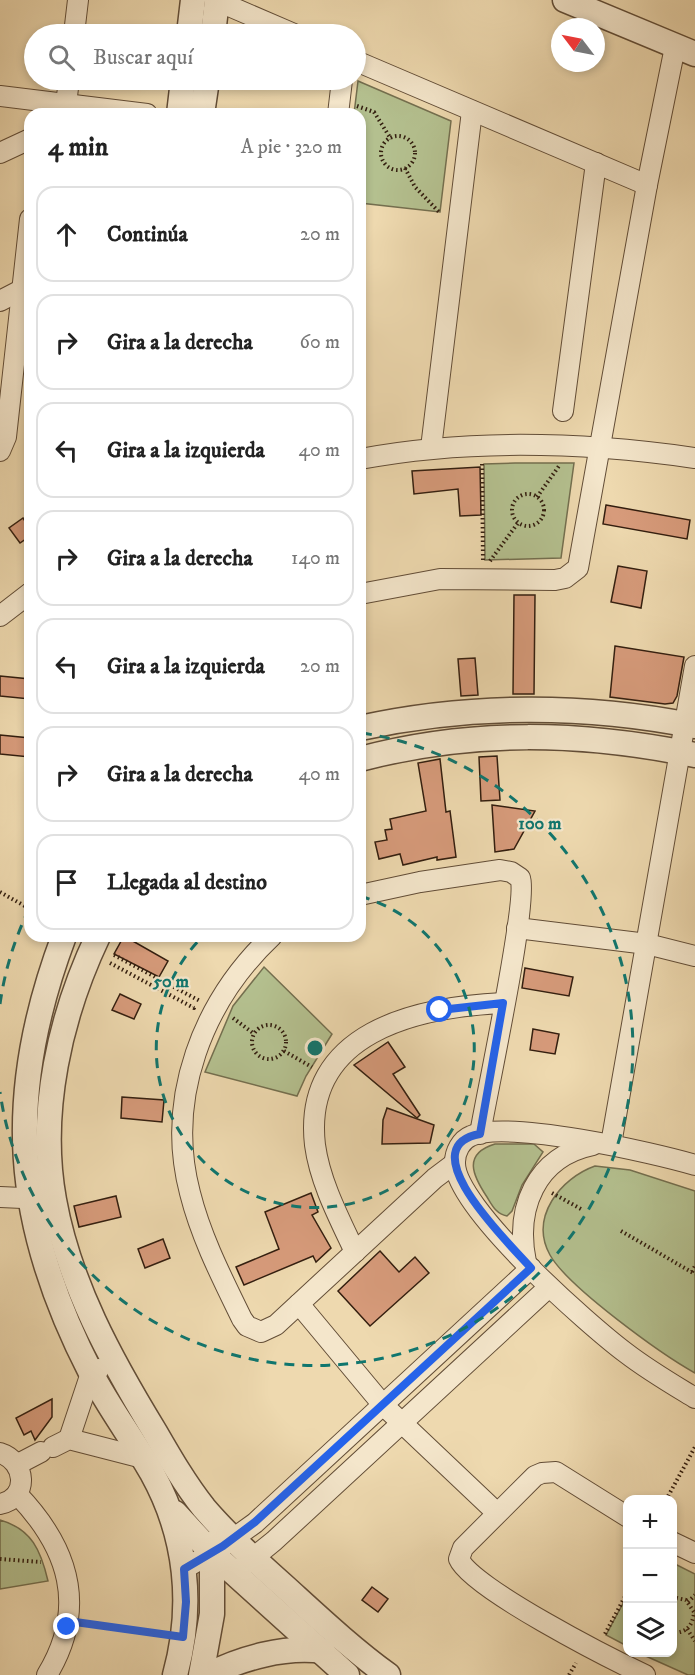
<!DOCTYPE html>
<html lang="es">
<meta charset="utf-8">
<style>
body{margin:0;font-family:"IM FELL DW Pica",serif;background:#f6f6f6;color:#222}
.controls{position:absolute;right:18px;bottom:18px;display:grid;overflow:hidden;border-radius:12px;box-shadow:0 3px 9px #0003}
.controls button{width:54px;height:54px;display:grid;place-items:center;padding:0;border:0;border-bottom:2px solid #e0e0e0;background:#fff;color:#222;font:30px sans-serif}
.compass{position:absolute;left:551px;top:18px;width:54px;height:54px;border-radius:50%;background:#fff;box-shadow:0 3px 9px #0003;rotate:302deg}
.stop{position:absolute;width:18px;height:18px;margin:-14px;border:4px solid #2563eb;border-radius:50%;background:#fff}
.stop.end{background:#2563eb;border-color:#fff;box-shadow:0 2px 6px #0008}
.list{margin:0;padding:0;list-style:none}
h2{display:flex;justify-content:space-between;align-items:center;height:78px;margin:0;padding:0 24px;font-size:26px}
h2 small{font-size:20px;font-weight:400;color:#767676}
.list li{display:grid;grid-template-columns:39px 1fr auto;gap:18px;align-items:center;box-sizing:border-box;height:96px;margin:0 12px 12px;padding:0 12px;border:2px solid #e0e0e0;border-radius:18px}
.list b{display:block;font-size:22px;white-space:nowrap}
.list em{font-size:20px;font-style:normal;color:#767676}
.icon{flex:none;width:33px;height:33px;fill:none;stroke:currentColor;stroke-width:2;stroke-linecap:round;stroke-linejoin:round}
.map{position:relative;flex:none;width:695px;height:1675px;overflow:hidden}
.search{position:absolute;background:#fff;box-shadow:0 3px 9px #0003;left:24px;top:24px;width:342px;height:66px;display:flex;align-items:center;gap:15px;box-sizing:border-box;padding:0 21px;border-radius:33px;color:#767676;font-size:22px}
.panel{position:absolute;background:#fff;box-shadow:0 3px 9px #0003;left:24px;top:108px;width:342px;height:834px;border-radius:18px}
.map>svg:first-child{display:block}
.green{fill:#b4c08f;stroke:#746f4f;stroke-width:1.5}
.building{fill:#d79b7b;stroke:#331e0f;stroke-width:1.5}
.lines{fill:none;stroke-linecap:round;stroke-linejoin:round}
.minor-casing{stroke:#624d37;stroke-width:22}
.tertiary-casing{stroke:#624d37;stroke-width:27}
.path{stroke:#331e0f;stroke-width:4;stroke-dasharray:1.5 3;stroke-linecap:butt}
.minor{stroke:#f4e6cb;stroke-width:20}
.tertiary{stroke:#f4e6cb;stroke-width:24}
.route{stroke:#2563eb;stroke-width:8}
.ring{fill:none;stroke:#0f766e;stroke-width:3;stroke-dasharray:10 8}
.centre{fill:#0f766e;stroke:#f4e6cb;stroke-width:3}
.ring-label{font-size:18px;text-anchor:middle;font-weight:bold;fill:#0f766e;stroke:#f4e6cb;stroke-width:4.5;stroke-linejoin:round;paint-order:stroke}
</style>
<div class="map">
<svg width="695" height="1675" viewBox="0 0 695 1675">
<rect width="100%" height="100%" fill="#eed9af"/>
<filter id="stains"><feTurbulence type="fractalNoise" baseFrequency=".00333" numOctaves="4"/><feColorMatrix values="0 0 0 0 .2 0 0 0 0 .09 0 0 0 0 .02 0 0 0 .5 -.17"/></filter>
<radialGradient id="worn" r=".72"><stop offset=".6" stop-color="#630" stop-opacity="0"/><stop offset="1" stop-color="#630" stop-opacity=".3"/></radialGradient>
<!-- green -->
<g class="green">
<path d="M358 81 451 121 440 212 360 203V114H354Z"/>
<path d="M515 463H574L561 558 485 560 484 464Z"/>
<path d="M264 967 332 1034 306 1076 297 1096 205 1072 233 1006Z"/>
<path d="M495 1144H534L543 1152 522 1185 512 1211 507 1216C496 1214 492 1205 487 1197 473 1176 462 1154 495 1144Z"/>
<path d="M595 1166 630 1170 695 1191V1373C661 1354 568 1287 550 1255 529 1217 561 1178 595 1166Z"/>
<path d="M0 1520C32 1529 41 1551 48 1581L0 1589Z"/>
<path d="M673 1563 695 1574V1675H688L639 1653 672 1652Z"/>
<path d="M627 1596V1646L606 1635Z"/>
</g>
<!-- building -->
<g class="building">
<path d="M480 467 481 515 460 516 458 489 414 494 412 471Z"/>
<path d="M606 505 690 520 687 539 603 524Z"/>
<path d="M23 518 30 529V536L20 543 9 528Z"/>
<path d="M618 566 647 571 641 608 611 602Z"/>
<path d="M514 595H535L534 694H513Z"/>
<path d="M615 646 684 657 677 696 673 703 665 704 610 697Z"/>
<path d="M475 658 478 695 461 696 458 659Z"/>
<path d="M0 676 30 679V699L0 696Z"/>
<path d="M0 735 30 738V757L0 754Z"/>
<path d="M497 756 500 800 481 801 479 757Z"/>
<path d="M440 759 446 812 450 811 456 857 437 860V857L403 865 400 854 379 859 375 842 387 840 385 830 392 829 390 819 426 811 418 763Z"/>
<path d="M492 805 535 811 514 849 495 852Z"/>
<path d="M124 936 168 961 159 977 114 954Z"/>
<path d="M525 968 573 977 569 996 522 988Z"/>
<path d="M120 994 141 1004 134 1019 112 1010Z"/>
<path d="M533 1029 559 1034 555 1054 530 1050Z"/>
<path d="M388 1042 405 1067 393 1074 420 1115 417 1118 354 1065Z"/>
<path d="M122 1097 164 1100 162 1122 121 1118Z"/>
<path d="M387 1108 434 1125 430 1143 382 1144 383 1120Z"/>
<path d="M311 1193 318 1212 312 1215 331 1248 316 1262 313 1256 244 1285 236 1267 279 1249 265 1212Z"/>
<path d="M116 1196 121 1217 79 1227 74 1206Z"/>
<path d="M163 1239 170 1258 145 1268 138 1249Z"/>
<path d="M380 1251 399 1272 415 1257 429 1273 370 1326 338 1291Z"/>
<path d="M52 1399V1417L35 1440 31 1431 24 1435 16 1418Z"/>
<path d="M372 1587 388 1599 378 1612 362 1600Z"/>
</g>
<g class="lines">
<defs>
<g id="minor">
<path d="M215 0 294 34"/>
<path d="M74 34 78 0"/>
<path d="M356 61 647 185"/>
<path d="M0 96 147 114"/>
<path d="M66 104 69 80"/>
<path d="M338 114 342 80"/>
<path d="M0 153 30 139"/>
<path d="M0 301 23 289"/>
<path d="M563 411 596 163"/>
<path d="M431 448 472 111"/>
<path d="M0 451 6 437 30 219"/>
<path d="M360 459C471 438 583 442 695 458"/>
<path d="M360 594 440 579 555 580 565 578 578 568 647 185 675 47"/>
<path d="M0 616 30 593"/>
<path d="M360 895 420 882 500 870 511 872 520 878C529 899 486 1097 480 1134"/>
<path d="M517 928 647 944 695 956"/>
<path d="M272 936C203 1001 165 1098 190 1193 201 1237 222 1278 242 1319L247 1326 261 1332 276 1325 435 1178 455 1163"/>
<path d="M611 1144 695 666"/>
<path d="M695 1165C655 1153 505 1119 471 1136 461 1140 455 1152 455 1162 453 1206 590 1326 626 1353 648 1370 672 1384 695 1398"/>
<path d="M0 1197 45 1199"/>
<path d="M355 1252C339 1218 320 1182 315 1145 302 1032 417 1007 503 1003"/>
<path d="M526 1262C515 1209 535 1157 593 1145"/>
<path d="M299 1304 383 1405 497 1513"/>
<path d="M69 1439 91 1373 99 1369"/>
<path d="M53 1447 69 1439 143 1458"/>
<path d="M0 1453C26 1461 30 1498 0 1504"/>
<path d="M18 1464 41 1452"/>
<path d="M17 1494C69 1548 88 1607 47 1675"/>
<path d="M628 1517 556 1472 542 1473 535 1476 463 1548 459 1559C471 1588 611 1659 645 1675"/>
<path d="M672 1542 695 1553"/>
<path d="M242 1567 274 1541 549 1287"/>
<path d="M184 1569 223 1546 255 1523 531 1268"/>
</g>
<g id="tertiary">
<path d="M565 0 695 54"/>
<path d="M189 34 193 0"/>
<path d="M213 34 217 0"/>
<path d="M179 114 183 80"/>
<path d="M202 114 207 80"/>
<path d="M360 728C470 704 585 704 695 726"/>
<path d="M360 759C473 729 581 732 695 755"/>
<path d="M64 936C4 1095 13 1222 91 1373 109 1408 133 1439 152 1473 187 1536 194 1606 175 1675"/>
<path d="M98 936C60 1016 38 1112 54 1200 69 1284 111 1360 155 1432 170 1458 185 1484 204 1508 228 1536 257 1562 285 1587 318 1617 352 1649 388 1675"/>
<path d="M175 1513 212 1553 347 1675"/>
<path d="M201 1675 212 1614V1553L210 1544"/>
<path d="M208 1675C242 1658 284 1646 323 1651"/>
</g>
</defs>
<!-- minor casing -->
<use href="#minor" class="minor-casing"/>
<!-- tertiary casing -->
<use href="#tertiary" class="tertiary-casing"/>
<!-- path -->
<g class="path">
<path d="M357 106 374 112 391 139"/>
<circle cx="398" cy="153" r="17"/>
<path d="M405 168 415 187 440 213"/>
<path d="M482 464 483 562"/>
<circle cx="528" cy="510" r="16"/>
<path d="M537 497 559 466"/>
<path d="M490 561 518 523"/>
<path d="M0 892 30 909"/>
<path d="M114 955 200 1001"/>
<path d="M110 963 194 1008 195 1006"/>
<path d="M233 1018 253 1033"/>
<circle cx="269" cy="1042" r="17"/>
<path d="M284 1051 312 1067"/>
<path d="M552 1193 581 1209"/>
<path d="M621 1231 695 1274"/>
<path d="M692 1272 695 1266"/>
<path d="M666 1500 695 1447"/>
<path d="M0 1559 41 1562"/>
<path d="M672 1597 686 1600 694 1612C693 1626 686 1633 672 1633"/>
<path d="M688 1602 695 1595"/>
<path d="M85 1623 161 1634"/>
<path d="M687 1629 695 1641"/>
<path d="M605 1634 628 1591"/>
<path d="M569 1675 576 1663"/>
</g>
<!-- minor -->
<use href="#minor" class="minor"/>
<!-- tertiary -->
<use href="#tertiary" class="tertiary"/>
</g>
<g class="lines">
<!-- route -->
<path class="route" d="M67 1627 68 1621 183 1637 186 1602 184 1569 223 1546 255 1522 531 1268C514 1248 407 1147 480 1134L503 1003 440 1010"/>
</g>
<!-- distance rings -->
<g class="ring">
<path d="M360 896A159 159 0 1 1 202 937"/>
<path d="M0 1004A318 318 0 0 1 29 909M362 733A318 318 0 1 1 0 1092"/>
</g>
<circle cx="315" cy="1048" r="9" class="centre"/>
<g class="ring-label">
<text x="540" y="829">100 m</text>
<text x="171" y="987">50 m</text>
</g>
<rect width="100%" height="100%" filter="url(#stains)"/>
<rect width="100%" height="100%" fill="url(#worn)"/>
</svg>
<div class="controls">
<button>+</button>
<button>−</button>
<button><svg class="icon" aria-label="layers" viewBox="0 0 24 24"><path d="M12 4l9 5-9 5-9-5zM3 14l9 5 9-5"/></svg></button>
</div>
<svg class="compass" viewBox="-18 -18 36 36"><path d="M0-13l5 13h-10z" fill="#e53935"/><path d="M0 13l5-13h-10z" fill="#767676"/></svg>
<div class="stop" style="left:440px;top:1010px"></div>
<div class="stop end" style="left:67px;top:1627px"></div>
<div class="search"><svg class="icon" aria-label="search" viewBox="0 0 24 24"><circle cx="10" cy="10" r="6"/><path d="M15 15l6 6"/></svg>Buscar aquí</div>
<section class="panel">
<h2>4 min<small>A pie · 320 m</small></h2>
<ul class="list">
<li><svg class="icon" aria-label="ahead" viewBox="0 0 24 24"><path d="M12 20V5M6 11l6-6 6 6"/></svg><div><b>Continúa</b></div><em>20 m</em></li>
<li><svg class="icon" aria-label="right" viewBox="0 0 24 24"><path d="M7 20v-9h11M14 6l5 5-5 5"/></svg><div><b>Gira a la derecha</b></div><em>60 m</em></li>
<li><svg class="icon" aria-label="left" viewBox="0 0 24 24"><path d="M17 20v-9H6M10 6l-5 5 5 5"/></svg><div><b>Gira a la izquierda</b></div><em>40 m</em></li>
<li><svg class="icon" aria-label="right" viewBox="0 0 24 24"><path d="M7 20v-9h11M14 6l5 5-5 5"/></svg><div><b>Gira a la derecha</b></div><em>140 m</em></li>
<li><svg class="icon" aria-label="left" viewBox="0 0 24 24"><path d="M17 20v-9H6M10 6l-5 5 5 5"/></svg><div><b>Gira a la izquierda</b></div><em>20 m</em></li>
<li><svg class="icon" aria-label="right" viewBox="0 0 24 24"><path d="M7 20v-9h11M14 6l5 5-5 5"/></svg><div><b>Gira a la derecha</b></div><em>40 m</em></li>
<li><svg class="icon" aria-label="arrive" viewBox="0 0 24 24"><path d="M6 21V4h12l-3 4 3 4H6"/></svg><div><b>Llegada al destino</b></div></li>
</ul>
</section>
</div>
